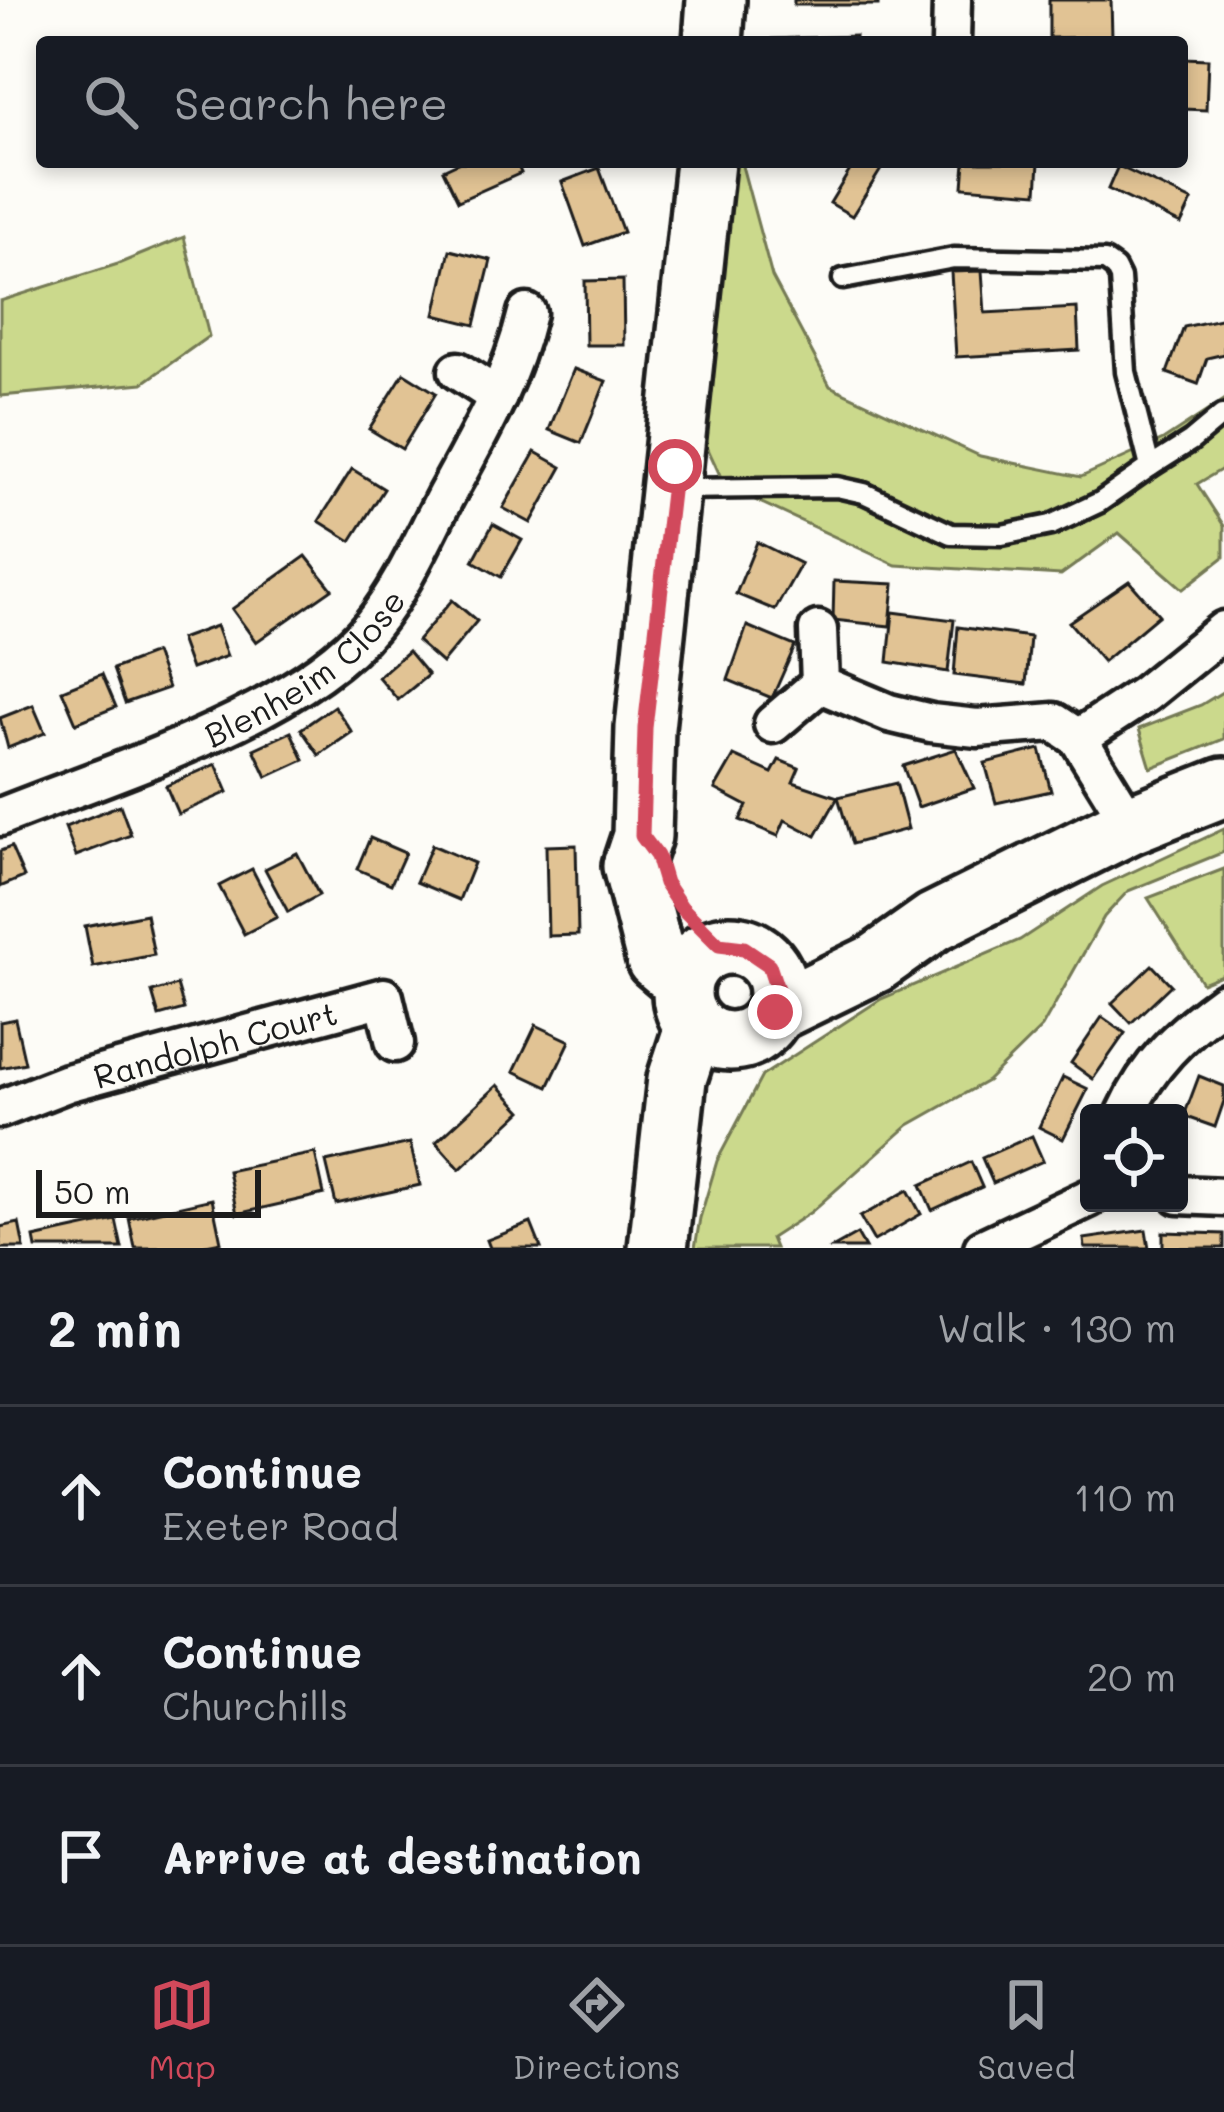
<!DOCTYPE html>
<meta charset="utf-8">
<style>
body{margin:0;font-family:Mali,sans-serif;background:#20242c;color:#f1f3f6}
.controls{position:absolute;right:36px;bottom:36px;display:grid;overflow:hidden;border-radius:12px;box-shadow:0 6px 18px #0003}
.controls button{width:108px;height:108px;display:grid;place-items:center;padding:0;border:0;border-bottom:3px solid #363941;background:#171b24;color:#f1f3f6;font:60px sans-serif}
.scale{position:absolute;left:36px;bottom:30px;width:225px;box-sizing:border-box;padding-left:12px;border:6px solid #1c1c1c;border-top:0;font-size:33px;line-height:42px;white-space:nowrap;color:#1c1c1c;-webkit-text-stroke:9px #fdfcf7;paint-order:stroke}
.stop{position:absolute;width:36px;height:36px;margin:-27px;border:9px solid #d1495b;border-radius:50%;background:#fff}
.stop.end{background:#d1495b;border-color:#fff;box-shadow:0 3px 12px #0008}
.list{margin:0;padding:0;list-style:none}
h2{display:flex;justify-content:space-between;align-items:center;height:156px;margin:0;padding:0 48px;font-size:51px}
h2 small{font-size:39px;font-weight:400;color:#9ea1a6}
.list li{display:grid;grid-template-columns:78px 1fr auto;gap:36px;align-items:center;box-sizing:border-box;height:180px;padding:0 48px;border-top:3px solid #363941}
.list b{display:block;font-size:45px;white-space:nowrap}
.list p{margin:0;font-size:39px;white-space:nowrap;color:#9ea1a6}
.list em{font-size:39px;font-style:normal;color:#9ea1a6}
.icon{flex:none;width:66px;height:66px;fill:none;stroke:currentColor;stroke-width:2;stroke-linecap:round;stroke-linejoin:round}
.map{position:relative;flex:none;width:1224px;height:1248px;overflow:hidden}
.search{position:absolute;background:#171b24;box-shadow:0 6px 18px #0003;left:36px;right:36px;top:36px;height:132px;display:flex;align-items:center;gap:30px;box-sizing:border-box;padding:0 42px;border-radius:12px;color:#9ea1a6;font-size:45px}
.sheet{height:696px;background:#171b24}
nav{display:flex;justify-content:space-around;align-items:center;box-sizing:border-box;height:168px;border-top:3px solid #363941;background:#171b24;font-size:33px;color:#9ea1a6}
nav a{display:grid;justify-items:center;gap:6px}
nav .on{color:#d1495b}
.map>svg:first-child{display:block}
.green{fill:#cbd98c;stroke:#747a54;stroke-width:3}
.building{fill:#e1c394;stroke:#1c1c1c;stroke-width:3}
.lines{fill:none;stroke-linecap:round;stroke-linejoin:round}
.lane-casing{stroke:#1c1c1c;stroke-width:27}
.street-casing{stroke:#1c1c1c;stroke-width:45}
.primary-casing{stroke:#1c1c1c;stroke-width:66}
.lane{stroke:#fdfcf7;stroke-width:18}
.street{stroke:#fdfcf7;stroke-width:36}
.primary{stroke:#fdfcf7;stroke-width:57}
.route{stroke:#d1495b;stroke-width:15}
.labels{text-anchor:middle;dominant-baseline:central;stroke-width:9;stroke-linejoin:round;paint-order:stroke}
.street-label{font-size:33px;fill:#1c1c1c;stroke:#fdfcf7}
</style>
<div class="map">
<svg width="1224" height="1248" viewBox="0 0 1224 1248">
<rect width="100%" height="100%" fill="#fdfcf7"/>
<filter id="ink" filterUnits="userSpaceOnUse"><feTurbulence type="fractalNoise" baseFrequency=".00833" numOctaves="2"/><feDisplacementMap in="SourceGraphic" scale="24" xChannelSelector="R" yChannelSelector="G"/><feConvolveMatrix kernelMatrix="1 2 1 2 8 2 1 2 1" color-interpolation-filters="sRGB"/></filter>
<g filter="url(#ink)">
<!-- green -->
<g class="green">
<path d="M727 162H741L772 277 830 386 980 456 1081 477 1163 440 1224 400V468L1197 484 1224 526V557L1183 589 1119 533 1061 575 896 565 725 486 701 434Z"/>
<path d="M184 237 209 336 143 383 0 396V301L118 264Z"/>
<path d="M1224 691V739L1151 768 1139 729 1201 705Z"/>
<path d="M1224 829V852L1128 891 1104 917 1042 1027 987 1081 909 1125 811 1212 771 1238 775 1248H695L700 1218 717 1161 762 1076 881 999 1020 940 1102 886Z"/>
<path d="M1224 869V974L1202 983 1148 898Z"/>
</g>
<!-- building -->
<g class="building">
<rect x="794" y="0" width="84" height="5"/>
<path d="M1049 0H1111L1112 37 1049 38Z"/>
<path d="M855 36V42H772V39Z"/>
<path d="M1182 58 1208 59 1206 110 1182 109Z"/>
<path d="M460 162H516L521 173 458 201 443 170Z"/>
<path d="M855 162 885 163 852 216 830 203Z"/>
<path d="M965 162H1039L1037 193 963 187Z"/>
<path d="M1118 166 1192 201 1181 224 1108 189Z"/>
<path d="M599 168 623 232 585 246 562 182Z"/>
<path d="M450 250 491 260 475 325 435 315Z"/>
<path d="M982 271 985 313 1077 308 1079 350 956 357 951 272Z"/>
<path d="M623 280 624 345H586L585 281Z"/>
<path d="M1224 318V354L1207 358 1198 384 1167 373 1184 327Z"/>
<path d="M574 369 606 381 581 443 549 430Z"/>
<path d="M404 373 436 393 402 449 369 429Z"/>
<path d="M535 452 562 467 531 523 503 508Z"/>
<path d="M352 469 384 489 351 541 319 521Z"/>
<path d="M493 524 522 540 501 577 473 561Z"/>
<path d="M757 542 801 564 775 610 736 594Z"/>
<path d="M306 556 332 589 256 642 232 609Z"/>
<path d="M834 581 894 584 890 626 833 620Z"/>
<path d="M1129 581 1159 615 1103 662 1069 622Z"/>
<path d="M452 600 477 621 442 663 417 641Z"/>
<path d="M893 612 954 620 948 672 888 662Z"/>
<path d="M216 626 227 656 191 669 180 639Z"/>
<path d="M747 626 795 646 772 698 728 680Z"/>
<path d="M958 627 1030 637 1026 684 954 675Z"/>
<path d="M408 651 428 675 398 700 378 677Z"/>
<path d="M155 653 168 688 125 703 113 669Z"/>
<path d="M102 674 116 707 76 723 62 690Z"/>
<path d="M33 705 45 733 8 748 0 718Z"/>
<path d="M334 706 352 732 319 755 301 729Z"/>
<path d="M291 732 304 760 267 777 254 749Z"/>
<path d="M956 749 974 788 918 807 903 766Z"/>
<path d="M1040 749 1051 791 996 803 985 763Z"/>
<path d="M734 756 772 773 779 760 799 768 793 782 838 797 816 836 785 820 778 836 740 820 747 806 715 789Z"/>
<path d="M216 764 228 792 178 814 166 786Z"/>
<path d="M896 783 908 829 852 844 838 797Z"/>
<path d="M120 805 131 835 76 856 65 827Z"/>
<path d="M370 838 405 853 391 884 357 869Z"/>
<path d="M432 845 474 863 459 900 416 882Z"/>
<path d="M576 845 578 935 548 936 546 846Z"/>
<path d="M11 847 24 877 0 887V851Z"/>
<path d="M297 853 319 895 288 912 265 869Z"/>
<path d="M252 869 277 917 244 934 219 886Z"/>
<path d="M146 914 154 955 93 967 85 926Z"/>
<path d="M1152 965 1171 985 1131 1023 1112 1003Z"/>
<path d="M177 985 184 1009 159 1016 152 992Z"/>
<path d="M1102 1017 1125 1033 1093 1079 1071 1063Z"/>
<path d="M15 1019 25 1063 0 1068V1022Z"/>
<path d="M536 1025 570 1041 548 1087 514 1071Z"/>
<path d="M1199 1076 1224 1086V1101L1215 1127 1184 1116Z"/>
<path d="M1063 1077 1088 1089 1063 1139 1039 1127Z"/>
<path d="M498 1085 522 1111 460 1169 436 1142Z"/>
<path d="M1032 1136 1043 1161 993 1183 982 1158Z"/>
<path d="M410 1143 420 1185 336 1204 326 1162Z"/>
<path d="M315 1153 324 1194 237 1214 228 1171Z"/>
<path d="M971 1162 982 1187 932 1210 921 1185Z"/>
<path d="M908 1190 921 1214 874 1241 860 1217Z"/>
<path d="M212 1199 221 1242 191 1248H135L129 1218Z"/>
<path d="M116 1220 122 1248H36L34 1238Z"/>
<path d="M19 1223 24 1248H0V1227Z"/>
<path d="M531 1223 541 1248H490L487 1240Z"/>
<path d="M1146 1230 1149 1248H1085L1084 1239Z"/>
<path d="M1163 1232 1224 1234V1248H1163Z"/>
<path d="M857 1234 865 1248H832Z"/>
</g>
<g class="lines">
<defs>
<g id="lane">
<path d="M1150 467 1191 441 1222 415"/>
<path d="M678 489 837 487 864 493 951 534 1002 535 1051 525 1100 502 1150 467 1126 372 1120 278 1115 268 1105 261 954 258 843 279"/>
</g>
<g id="street">
<path d="M951 42 952 0"/>
<path d="M458 371 498 397"/>
<path d="M818 630 820 684 889 713 931 723 977 728 1054 722 1078 738 1131 824"/>
<path d="M773 724 820 684"/>
<path d="M1078 738 1145 694 1224 630"/>
<path id="s1" d="M0 817C109 773 298 716 372 625 402 588 423 539 445 497 478 437 511 380 527 313"/>
<path id="s2" d="M0 1109 67 1083 384 997 395 1043"/>
<path d="M1126 1113C1148 1064 1181 1033 1224 1002"/>
<path d="M1179 1195 1224 1197"/>
<path d="M983 1248 1089 1198"/>
</g>
<g id="primary">
<path d="M713 42 716 0"/>
<circle cx="730" cy="993" r="48"/>
<path d="M682 982 656 960 632 866 642 836 645 728 705 162"/>
<path d="M775 1012 876 963 934 922 1131 824 1224 787"/>
<path d="M658 1248 677 1079 694 1027"/>
</g>
</defs>
<!-- lane casing -->
<use href="#lane" class="lane-casing"/>
<!-- street casing -->
<use href="#street" class="street-casing"/>
<!-- primary casing -->
<use href="#primary" class="primary-casing"/>
<!-- lane -->
<use href="#lane" class="lane"/>
<!-- street -->
<use href="#street" class="street"/>
<!-- primary -->
<use href="#primary" class="primary"/>
</g>
</g>
<g class="lines" filter="url(#ink)">
<!-- route -->
<path class="route" d="M675 466 645 728 642 836 657 856 665 883 681 907 719 945 744 948 769 965 779 995 775 1012"/>
</g>
<g class="labels">
<!-- street labels -->
<g class="street-label">
<text stroke="none"><textPath href="#s1" startOffset="342">Blenheim Close</textPath></text>
<text stroke="none"><textPath href="#s2" startOffset="225">Randolph Court</textPath></text>
</g>
</g>
</svg>
<div class="controls">
<button><svg class="icon" aria-label="locate" viewBox="0 0 24 24"><circle cx="12" cy="12" r="6"/><path d="M12 2v4M12 18v4M2 12h4M18 12h4"/></svg></button>
</div>
<div class="scale">50 m</div>
<div class="stop" style="left:675px;top:466px"></div>
<div class="stop end" style="left:775px;top:1012px"></div>
<div class="search"><svg class="icon" aria-label="search" viewBox="0 0 24 24"><circle cx="10" cy="10" r="6"/><path d="M15 15l6 6"/></svg>Search here</div>
</div>
<section class="sheet">
<h2>2 min<small>Walk · 130 m</small></h2>
<ul class="list">
<li><svg class="icon" aria-label="ahead" viewBox="0 0 24 24"><path d="M12 20V5M6 11l6-6 6 6"/></svg><div><b>Continue</b><p>Exeter Road</p></div><em>110 m</em></li>
<li><svg class="icon" aria-label="ahead" viewBox="0 0 24 24"><path d="M12 20V5M6 11l6-6 6 6"/></svg><div><b>Continue</b><p>Churchills</p></div><em>20 m</em></li>
<li><svg class="icon" aria-label="arrive" viewBox="0 0 24 24"><path d="M6 21V4h12l-3 4 3 4H6"/></svg><div><b>Arrive at destination</b></div></li>
</ul>
</section>
<nav>
<a class="on"><svg class="icon" aria-label="map" viewBox="0 0 24 24"><path d="M3 6l6-2 6 2 6-2v14l-6 2-6-2-6 2zM9 4v14M15 6v14"/></svg>Map</a>
<a><svg class="icon" aria-label="directions" viewBox="0 0 24 24"><path d="M12 3l9 9-9 9-9-9zM9 14v-3h6M13 9l2 2-2 2"/></svg>Directions</a>
<a><svg class="icon" aria-label="saved" viewBox="0 0 24 24"><path d="M7 4h10v16l-5-4-5 4z"/></svg>Saved</a>
</nav>
